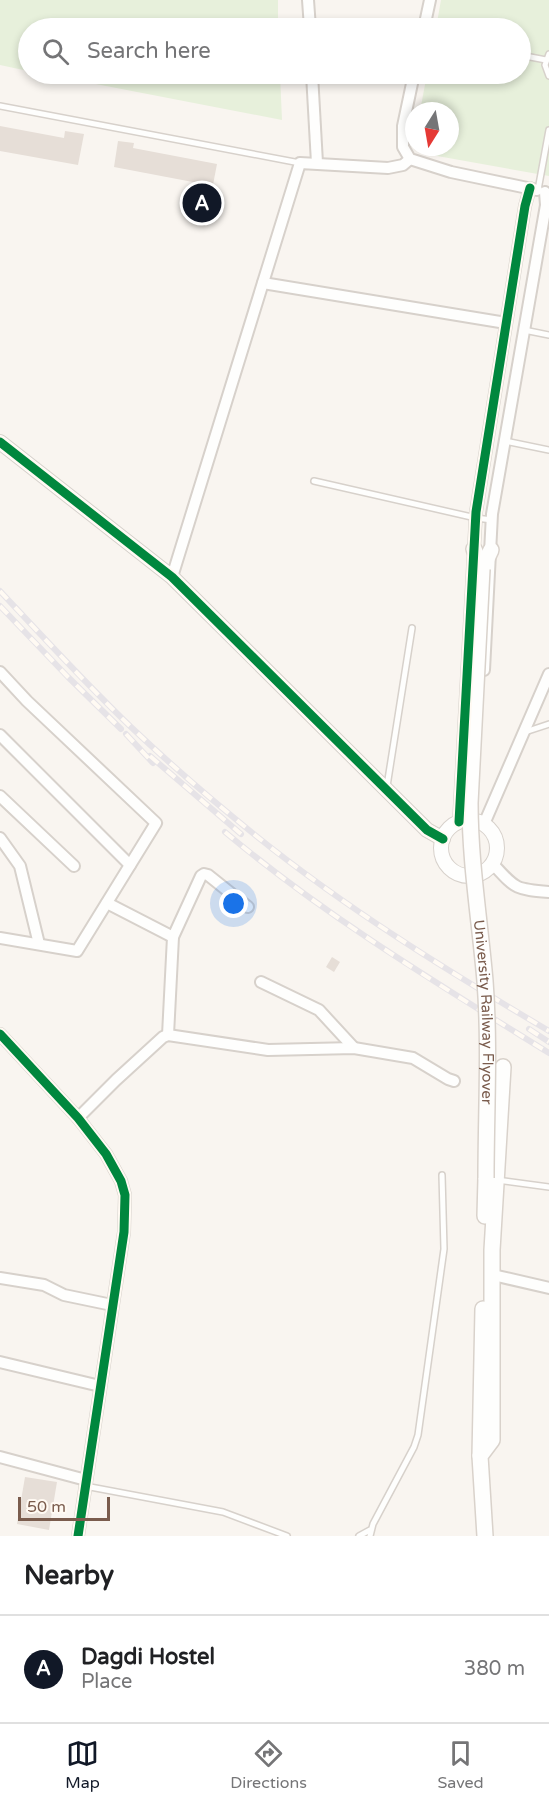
<!DOCTYPE html>
<style>
body{margin:0;font-family:"Varela Round",sans-serif;background:#f6f6f6;color:#202124}
.compass{position:absolute;left:405px;top:102px;width:54px;height:54px;border-radius:50%;background:#fff;box-shadow:0 3px 9px #0003;rotate:191deg}
.scale{position:absolute;left:18px;bottom:15px;width:92px;box-sizing:border-box;padding-left:6px;border:3px solid #7a5c4d;border-top:0;font-size:16px;line-height:21px;white-space:nowrap;color:#7a5c4d;-webkit-text-stroke:4px #fffaf3;paint-order:stroke}
.you{position:absolute;left:234px;top:904px;width:21px;height:21px;margin:-15px;border:4px solid #fff;border-radius:50%;background:#1a73e8;box-shadow:0 0 0 9px #1a73e833}
.badge{display:grid;place-items:center;width:39px;height:39px;border-radius:50%;background:#111827;color:#fff;font-size:20px;font-weight:700}
.pin{position:absolute;translate:-50% -50%;border:3px solid #fff;box-shadow:0 2px 6px #0006}
.list{margin:0;padding:0;list-style:none}
h2{display:flex;justify-content:space-between;align-items:center;height:78px;margin:0;padding:0 24px;font-size:26px}
h2 small{font-size:20px;font-weight:400;color:#757577}
.list li{display:grid;grid-template-columns:39px 1fr auto;gap:18px;align-items:center;box-sizing:border-box;height:108px;padding:0 24px;border-top:2px solid #e0e0e0}
.list b{display:block;font-size:22px;white-space:nowrap}
.list p{margin:0;font-size:20px;white-space:nowrap;color:#757577}
.list em{font-size:20px;font-style:normal;color:#757577}
.icon{flex:none;width:33px;height:33px;fill:none;stroke:currentColor;stroke-width:2;stroke-linecap:round;stroke-linejoin:round}
.map{position:relative;flex:none;width:549px;height:1536px;overflow:hidden}
.search{position:absolute;background:#fff;box-shadow:0 3px 9px #0003;left:18px;right:18px;top:18px;height:66px;display:flex;align-items:center;gap:15px;box-sizing:border-box;padding:0 21px;border-radius:33px;color:#757577;font-size:22px}
.sheet{height:186px;background:#fff}
nav{display:flex;justify-content:space-around;align-items:center;box-sizing:border-box;height:84px;border-top:2px solid #e0e0e0;background:#fff;font-size:16px;color:#757577}
nav a{display:grid;justify-items:center;gap:3px}
nav .on{color:#111827}
.map>svg:first-child{display:block}
.green{fill:#e7f0db}
.building{fill:#e6ded7}
.lines{fill:none;stroke-linecap:round;stroke-linejoin:round}
.service-casing{stroke:#d7d1cb;stroke-width:8}
.minor-casing{stroke:#d7d1cb;stroke-width:14}
.tertiary-casing{stroke:#d7d1cb;stroke-width:16}
.secondary-casing{stroke:#d9d2cb;stroke-width:18}
.service{stroke:#fefefd;stroke-width:5}
.minor{stroke:#fefefd;stroke-width:10}
.tertiary{stroke:#fefefd;stroke-width:14}
.secondary{stroke:#fefefd;stroke-width:15}
.rail-casing{stroke:#e6e3e7;stroke-width:6}
.rail{stroke:#fffaf3;stroke-width:4;stroke-dasharray:11;stroke-linecap:butt}
.secondary-bridge-casing{stroke:#d9d2cb;stroke-width:18;stroke-linecap:butt}
.secondary-bridge{stroke:#fefefd;stroke-width:15}
.cycleway-casing{stroke:#fffaf3;stroke-width:13}
.cycleway{stroke:#00873e;stroke-width:9}
.labels{text-anchor:middle;dominant-baseline:central;stroke-width:5;stroke-linejoin:round;paint-order:stroke}
.street-label{font-size:15px;fill:#7a5c4d;stroke:#fffaf3}
</style>
<div class="map">
<svg width="549" height="1536" viewBox="0 0 549 1536">
<rect width="100%" height="100%" fill="#f9f5f0"/>
<!-- green -->
<g class="green">
<path d="M0 0H278V28H28V71L0 65Z"/>
<path d="M441 0H549V176L426 154 415 147H450V111H420L427 74H520V28H436Z"/>
<path d="M44 74H280L282 120Z"/>
</g>
<!-- building -->
<g class="building">
<path d="M0 126 64 138 65 131 84 134 78 165 0 151Z"/>
<path d="M118 141 134 143 133 148 217 164 205 226 191 223 198 183 114 167Z"/>
<path d="M332 957 340 962 334 972 326 967Z"/>
<path d="M25 1477 57 1482 49 1530 17 1524Z"/>
</g>
<g class="lines">
<defs>
<g id="service">
<path d="M549 54 545 65 549 76"/>
<path d="M520 55 546 60"/>
<path d="M0 106 300 163"/>
<path d="M538 190 549 130"/>
<path d="M524 330 549 335"/>
<path d="M505 441 549 450"/>
<path d="M314 481 476 518 492 520"/>
<path d="M525 732 549 724"/>
<path d="M387 786 412 628"/>
<path d="M497 1180 549 1187"/>
<path d="M85 1486 223 1512 287 1536"/>
<path d="M359 1536 370 1530"/>
<path d="M370 1536 373 1524 414 1447 418 1435 444 1249 442 1175"/>
</g>
<g id="minor">
<path d="M308 0 310 28"/>
<path d="M424 28 430 0"/>
<path d="M312 74 317 163"/>
<path d="M414 74 403 126V147L410 159 451 172 537 190"/>
<path d="M263 283 506 323"/>
<path d="M172 577 300 163 388 168 403 165 410 159"/>
<path d="M484 670 492 514 546 205 545 192"/>
<path d="M0 672 27 701 156 823 77 951 0 938"/>
<path d="M0 735 130 865"/>
<path d="M0 796 74 866"/>
<path d="M459 822 476 512 525 206 530 188"/>
<path d="M484 824 549 674"/>
<path d="M0 838 20 866 39 944"/>
<path d="M492 863C516 889 514 889 549 892"/>
<path d="M107 903 173 937"/>
<path d="M261 982 319 1010 354 1048"/>
<path d="M0 1034 78 1118 106 1154 121 1181 125 1195 124 1232 78 1536"/>
<path d="M168 1035 173 937 201 876 204 874 208 875 248 907"/>
<path d="M78 1118 116 1080 163 1037 168 1035 268 1050 354 1048 413 1058 448 1079 454 1081"/>
<path d="M493 1275 549 1288"/>
<path d="M0 1278 44 1285 64 1295 112 1305"/>
<path d="M0 1362 100 1386"/>
<path d="M0 1457 86 1480"/>
</g>
<g id="tertiary">
<path d="M0 442 172 577 427 830 443 839"/>
<circle cx="469" cy="848" r="28"/>
</g>
<g id="secondary">
<path d="M474 549 482 569"/>
<path d="M482 569 491 550"/>
<path d="M485 1216 486 1178"/>
<path d="M480 1456 483 1309"/>
<path d="M485 1536 480 1456 492 1440V1250L503 1067"/>
</g>
</defs>
<!-- service casing -->
<use href="#service" class="service-casing"/>
<!-- minor casing -->
<use href="#minor" class="minor-casing"/>
<!-- tertiary casing -->
<use href="#tertiary" class="tertiary-casing"/>
<!-- secondary casing -->
<use href="#secondary" class="secondary-casing"/>
<!-- service -->
<use href="#service" class="service"/>
<!-- minor -->
<use href="#minor" class="minor"/>
<!-- tertiary -->
<use href="#tertiary" class="tertiary"/>
<!-- secondary -->
<use href="#secondary" class="secondary"/>
<defs>
<g id="rail">
<path d="M0 591C43 637 86 684 132 728 171 765 213 801 255 835 347 909 448 971 549 1031"/>
<path d="M0 606 68 677 121 729"/>
<path d="M126 734 153 763"/>
<path d="M150 756 241 834"/>
<path d="M225 832C325 916 438 984 549 1053"/>
<path d="M529 1029 549 1042"/>
</g>
</defs>
<!-- rail casing -->
<use href="#rail" class="rail-casing"/>
<!-- rail -->
<use href="#rail" class="rail"/>
<defs>
<g id="secondary-bridge">
<path id="s1" d="M482 569 470 803C470 863 480 922 485 981 490 1046 486 1113 486 1178"/>
</g>
</defs>
<!-- secondary-bridge casing -->
<use href="#secondary-bridge" class="secondary-bridge-casing"/>
<!-- secondary-bridge -->
<use href="#secondary-bridge" class="secondary-bridge"/>
<defs>
<g id="cycleway">
<path d="M0 442 172 577 427 830 443 839"/>
<path d="M459 822 476 512 525 206 530 188"/>
<path d="M0 1034 78 1118 106 1154 121 1181 125 1195 124 1232 78 1536"/>
</g>
</defs>
<!-- cycleway casing -->
<use href="#cycleway" class="cycleway-casing"/>
<!-- cycleway -->
<use href="#cycleway" class="cycleway"/>
</g>
<g class="labels">
<!-- street labels -->
<g class="street-label">
<text stroke="none"><textPath href="#s1" startOffset="444">University Railway Flyover</textPath></text>
</g>
</g>
</svg>
<svg class="compass" viewBox="-18 -18 36 36"><path d="M0-13l5 13h-10z" fill="#e53935"/><path d="M0 13l5-13h-10z" fill="#757577"/></svg>
<div class="scale">50 m</div>
<div class="you"></div>
<div class="pin badge" style="left:202px;top:203px">A</div>
<div class="search"><svg class="icon" aria-label="search" viewBox="0 0 24 24"><circle cx="10" cy="10" r="6"/><path d="M15 15l6 6"/></svg>Search here</div>
</div>
<section class="sheet">
<h2>Nearby<small></small></h2>
<ul class="list">
<li><span class="badge">A</span><div><b>Dagdi Hostel</b><p>Place</p></div><em>380 m</em></li>
</ul>
</section>
<nav>
<a class="on"><svg class="icon" aria-label="map" viewBox="0 0 24 24"><path d="M3 6l6-2 6 2 6-2v14l-6 2-6-2-6 2zM9 4v14M15 6v14"/></svg>Map</a>
<a><svg class="icon" aria-label="directions" viewBox="0 0 24 24"><path d="M12 3l9 9-9 9-9-9zM9 14v-3h6M13 9l2 2-2 2"/></svg>Directions</a>
<a><svg class="icon" aria-label="saved" viewBox="0 0 24 24"><path d="M7 4h10v16l-5-4-5 4z"/></svg>Saved</a>
</nav>
